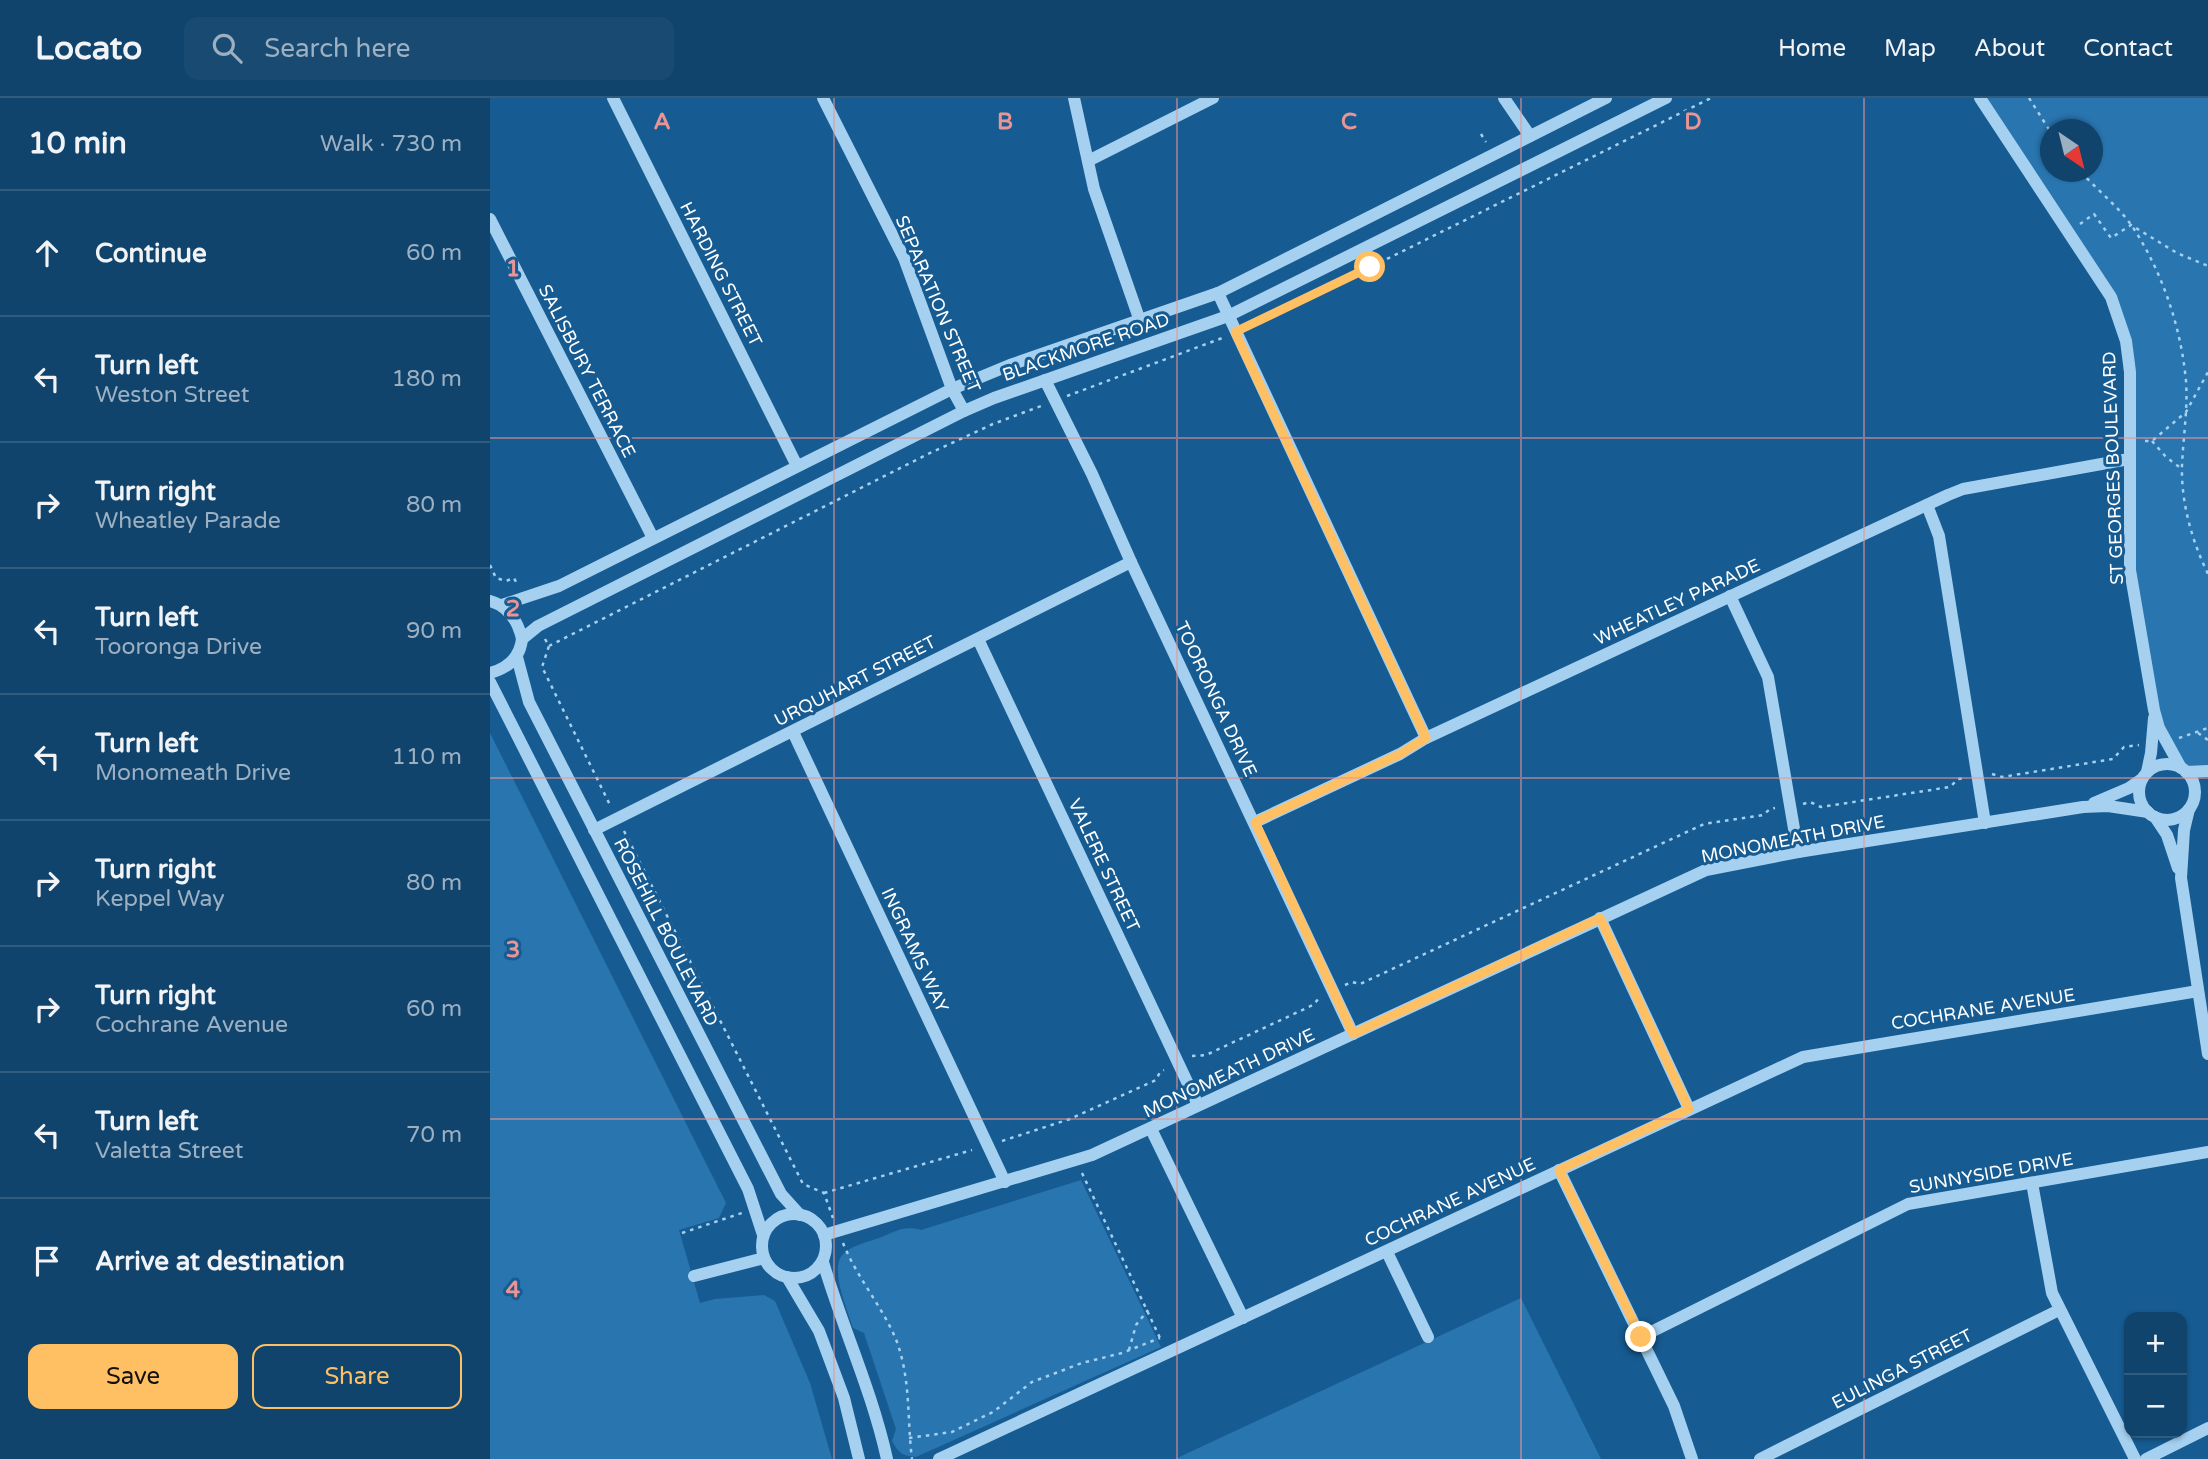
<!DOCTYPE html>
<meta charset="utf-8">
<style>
body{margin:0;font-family:"Varela Round",sans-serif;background:#194b72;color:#f1f3f6}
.controls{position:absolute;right:21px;bottom:21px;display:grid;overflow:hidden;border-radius:14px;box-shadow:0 2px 5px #0004}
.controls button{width:63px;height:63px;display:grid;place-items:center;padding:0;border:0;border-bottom:2px solid #305c80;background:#10446d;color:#f1f3f6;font:35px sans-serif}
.compass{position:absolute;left:1550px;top:21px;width:63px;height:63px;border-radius:50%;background:#10446d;box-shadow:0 2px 5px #0004;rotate:145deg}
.stop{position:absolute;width:21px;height:21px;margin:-16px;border:5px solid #ffc064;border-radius:50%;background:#fff}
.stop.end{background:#ffc064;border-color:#fff;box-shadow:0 2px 7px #0008}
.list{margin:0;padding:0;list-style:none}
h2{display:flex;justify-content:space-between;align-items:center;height:91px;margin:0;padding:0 28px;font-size:30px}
h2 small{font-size:23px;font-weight:400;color:#9cb0c2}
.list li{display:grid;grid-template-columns:46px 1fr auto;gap:21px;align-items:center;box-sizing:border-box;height:126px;padding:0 28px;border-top:2px solid #305c80}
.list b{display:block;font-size:26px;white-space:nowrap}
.list p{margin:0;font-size:23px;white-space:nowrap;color:#9cb0c2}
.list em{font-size:23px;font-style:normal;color:#9cb0c2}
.actions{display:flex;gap:14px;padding:21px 28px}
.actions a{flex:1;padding:16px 0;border:2px solid #ffc064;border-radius:14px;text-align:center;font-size:24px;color:#ffc064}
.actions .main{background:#ffc064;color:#111}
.icon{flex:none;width:38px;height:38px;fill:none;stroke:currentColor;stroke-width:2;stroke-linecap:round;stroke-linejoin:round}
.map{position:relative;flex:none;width:1718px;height:1361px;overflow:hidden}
header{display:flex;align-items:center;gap:42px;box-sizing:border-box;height:98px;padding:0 35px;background:#10446d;border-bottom:2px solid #305c80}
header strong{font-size:33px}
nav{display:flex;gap:38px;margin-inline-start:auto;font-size:24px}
.search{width:490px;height:63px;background:#194b72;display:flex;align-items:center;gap:18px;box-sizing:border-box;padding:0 24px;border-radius:14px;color:#9cb0c2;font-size:26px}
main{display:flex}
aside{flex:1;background:#10446d}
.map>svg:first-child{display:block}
.green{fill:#2975b0;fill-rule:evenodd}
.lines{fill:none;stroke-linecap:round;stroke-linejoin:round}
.path{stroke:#a5d0f0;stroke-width:2.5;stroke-dasharray:3.5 5;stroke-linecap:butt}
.minor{stroke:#a5d0f0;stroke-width:12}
.route{stroke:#ffc064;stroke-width:9}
.grid{fill:none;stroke:#ea9494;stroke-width:2;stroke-opacity:0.55}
.labels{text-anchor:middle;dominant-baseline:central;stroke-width:6;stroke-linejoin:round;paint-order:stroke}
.street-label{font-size:18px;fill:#fff;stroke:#165b91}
.grid-label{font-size:23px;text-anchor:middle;font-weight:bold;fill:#ea9494;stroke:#165b91;stroke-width:6;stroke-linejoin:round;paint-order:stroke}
</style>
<header>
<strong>Locato</strong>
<div class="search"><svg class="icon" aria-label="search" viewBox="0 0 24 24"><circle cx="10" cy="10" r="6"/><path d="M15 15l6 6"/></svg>Search here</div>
<nav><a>Home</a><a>Map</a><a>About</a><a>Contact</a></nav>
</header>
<main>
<aside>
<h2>10 min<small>Walk · 730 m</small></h2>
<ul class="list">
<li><svg class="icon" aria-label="ahead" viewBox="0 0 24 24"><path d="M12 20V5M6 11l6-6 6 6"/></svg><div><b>Continue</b></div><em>60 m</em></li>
<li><svg class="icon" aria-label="left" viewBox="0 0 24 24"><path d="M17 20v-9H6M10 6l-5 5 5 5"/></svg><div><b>Turn left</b><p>Weston Street</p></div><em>180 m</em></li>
<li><svg class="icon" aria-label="right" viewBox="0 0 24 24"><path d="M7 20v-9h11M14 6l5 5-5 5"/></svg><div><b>Turn right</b><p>Wheatley Parade</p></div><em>80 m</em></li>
<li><svg class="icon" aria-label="left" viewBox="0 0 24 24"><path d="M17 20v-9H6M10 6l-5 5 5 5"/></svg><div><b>Turn left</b><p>Tooronga Drive</p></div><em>90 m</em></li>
<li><svg class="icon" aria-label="left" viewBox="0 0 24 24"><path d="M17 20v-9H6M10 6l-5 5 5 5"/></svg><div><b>Turn left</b><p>Monomeath Drive</p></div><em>110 m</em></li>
<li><svg class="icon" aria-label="right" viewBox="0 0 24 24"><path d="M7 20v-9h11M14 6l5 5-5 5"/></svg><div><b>Turn right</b><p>Keppel Way</p></div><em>80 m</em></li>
<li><svg class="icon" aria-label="right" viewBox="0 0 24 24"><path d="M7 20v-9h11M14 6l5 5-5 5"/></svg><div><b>Turn right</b><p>Cochrane Avenue</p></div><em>60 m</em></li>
<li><svg class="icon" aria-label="left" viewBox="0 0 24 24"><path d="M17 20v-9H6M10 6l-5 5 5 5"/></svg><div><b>Turn left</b><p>Valetta Street</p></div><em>70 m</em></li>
<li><svg class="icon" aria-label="arrive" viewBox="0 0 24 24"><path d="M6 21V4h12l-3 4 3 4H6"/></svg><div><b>Arrive at destination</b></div></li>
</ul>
<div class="actions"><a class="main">Save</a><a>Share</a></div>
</aside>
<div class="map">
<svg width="1718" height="1361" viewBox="0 0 1718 1361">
<rect width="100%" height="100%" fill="#165b91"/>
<!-- green -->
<g class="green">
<path d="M1490 0H1718V673L1696 674 1669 630 1640 472 1639 361 1631 225ZM1560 32H1602V74H1560Z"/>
<path d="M0 635 236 1105 229 1120 189 1132 210 1205 225 1201 274 1197 285 1203 320 1285 342 1361H0Z"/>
<path d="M591 1082 671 1249 426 1359C413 1358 408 1355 402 1343L406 1331 374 1235 363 1230C358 1213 339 1171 353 1156 363 1147 377 1144 389 1140 404 1134 414 1127 431 1132Z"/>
<path d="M1031 1200 1111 1361H685Z"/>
</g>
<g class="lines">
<!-- path -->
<g class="path">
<path d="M1539 0 1560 33"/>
<path d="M991 36 996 44"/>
<path d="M1591 74C1607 92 1628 108 1642 128 1672 173 1691 229 1696 283 1698 312 1693 340 1692 368 1691 405 1702 443 1718 476"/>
<path d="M1590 126 1604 116 1621 140 1641 127 1687 155 1718 168"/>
<path d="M760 229 1221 0"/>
<path d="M577 298 735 239"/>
<path d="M1655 343H1662L1696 314 1718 274"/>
<path d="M1662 343 1676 359 1692 371"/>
<path d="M0 467 6 480 16 483 24 480 27 486"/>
<path d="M55 541 59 548 52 569 121 709"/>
<path d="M59 548 438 356 503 326 551 308"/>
<path d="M1708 635 1718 642"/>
<path d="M1689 640 1718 630"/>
<path d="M1502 676 1512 679 1623 661 1634 649 1649 647"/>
<path d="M1313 706 1320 704 1331 709 1460 689 1468 681 1475 680"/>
<path d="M134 733 313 1086 334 1095 343 1120"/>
<path d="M855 887 862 884 870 886 1214 726 1273 717 1280 711 1285 710"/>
<path d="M702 958 716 957 823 907 830 899"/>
<path d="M512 1043 580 1021 666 982 670 974 674 972"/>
<path d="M592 1075 670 1240"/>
<path d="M334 1095 482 1052"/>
<path d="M192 1135 252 1115"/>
<path d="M353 1145C367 1180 393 1209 407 1244 421 1283 417 1322 422 1361"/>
<path d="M639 1252 646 1227 658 1212"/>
<path d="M419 1340 462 1334 503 1314 542 1284 592 1265 632 1255 670 1240"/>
</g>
<!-- minor -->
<g class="minor">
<path d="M123 0 307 368"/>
<path d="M333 0 414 160 462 291 474 313"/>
<path d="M584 0 604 91 650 223"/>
<path d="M1014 0 1040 38"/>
<path d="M1490 0 1621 199 1636 243 1640 274V472L1664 612 1669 630 1691 670"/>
<path d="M598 63 723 0"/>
<path d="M0 121 163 440"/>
<path d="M728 195 936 640"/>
<path d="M555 282 602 376 641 464 863 936"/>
<path d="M1437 407 1449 438 1495 725"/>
<path d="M1240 498 1278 579 1308 754"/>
<path d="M0 503C18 508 28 523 32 541 30 560 18 570 0 575"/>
<path d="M12 507 69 488 462 291 520 267 728 195 1116 0"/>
<path d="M32 541 48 528 474 313 504 300 738 218 1176 0"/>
<path d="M488 541 708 1007"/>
<path d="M27 559 39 604 291 1096 310 1117"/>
<path d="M0 584 258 1091 273 1137"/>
<path d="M303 634 515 1084"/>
<circle cx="1677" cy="694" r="28"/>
<path d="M1657 674 1661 655 1664 620"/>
<path d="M1696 674 1718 673"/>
<path d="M1604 705 1639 690 1652 681"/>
<path d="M1699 711 1694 732 1691 780 1718 956"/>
<path d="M1665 719 1677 737 1688 770"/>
<path d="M765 724 910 656 936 640 1458 397 1473 391 1639 361"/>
<path d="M104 732 641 464"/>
<path d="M1110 820 1199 1011"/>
<path d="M661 1031 753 1220"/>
<path d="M1069 1072 1184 1308 1202 1361"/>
<path d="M1542 1085 1562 1195 1645 1361"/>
<circle cx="304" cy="1148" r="32"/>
<path d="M334 1137 602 1057 1216 772 1308 754 1593 709 1618 708 1658 714"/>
<path d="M897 1154 938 1239"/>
<path d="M333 1164C353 1231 382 1293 397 1361"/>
<path d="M204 1178 274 1160"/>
<path d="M297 1179 329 1233 354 1300 369 1361"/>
<path d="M1151 1239 1418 1106 1718 1054"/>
<path d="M449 1361 1313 959 1708 893"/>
<path d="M1270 1361 1569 1212"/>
<path d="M1656 1361 1718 1330"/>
</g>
</g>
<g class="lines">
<!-- route -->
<path class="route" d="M880 169 745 234 936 640 910 656 765 724 863 936 1110 820 1199 1011 1069 1072 1151 1239"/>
</g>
<!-- grid -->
<path class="grid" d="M344 0V1361M687 0V1361M1031 0V1361M1374 0V1361M0 340H1718M0 680H1718M0 1021H1718"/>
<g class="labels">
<!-- street labels -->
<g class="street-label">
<text transform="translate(231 176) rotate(63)">HARDING STREET</text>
<text transform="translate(448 206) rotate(67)">SEPARATION STREET</text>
<text transform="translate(596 249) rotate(-19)">BLACKMORE ROAD</text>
<text transform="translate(97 273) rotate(63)">SALISBURY TERRACE</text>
<text transform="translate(1623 370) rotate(-92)">ST GEORGES BOULEVARD</text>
<text transform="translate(1187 504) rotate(-25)">WHEATLEY PARADE</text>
<text transform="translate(365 583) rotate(-27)">URQUHART STREET</text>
<text transform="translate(726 601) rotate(65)">TOORONGA DRIVE</text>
<text transform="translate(1303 741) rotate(-11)">MONOMEATH DRIVE</text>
<text transform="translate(614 767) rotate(65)">VALERE STREET</text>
<text transform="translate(176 834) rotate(63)">ROSEHILL BOULEVARD</text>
<text transform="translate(425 852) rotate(65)">INGRAMS WAY</text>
<text transform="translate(1493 911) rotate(-9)">COCHRANE AVENUE</text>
<text transform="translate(739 975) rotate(-25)">MONOMEATH DRIVE</text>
<text transform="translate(1501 1075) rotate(-10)">SUNNYSIDE DRIVE</text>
<text transform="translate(960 1104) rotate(-25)">COCHRANE AVENUE</text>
<text transform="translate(1412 1271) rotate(-27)">EULINGA STREET</text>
</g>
</g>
<g class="grid-label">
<text x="172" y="31">A</text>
<text x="515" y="31">B</text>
<text x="859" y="31">C</text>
<text x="1203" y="31">D</text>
<text x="23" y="178">1</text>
<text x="23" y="518">2</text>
<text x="23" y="859">3</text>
<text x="23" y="1199">4</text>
</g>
</svg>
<div class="controls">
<button>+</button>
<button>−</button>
</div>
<svg class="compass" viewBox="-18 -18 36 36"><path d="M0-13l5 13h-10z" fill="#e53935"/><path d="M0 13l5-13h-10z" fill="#9cb0c2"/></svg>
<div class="stop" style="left:880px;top:169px"></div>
<div class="stop end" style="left:1151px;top:1239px"></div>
</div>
</main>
